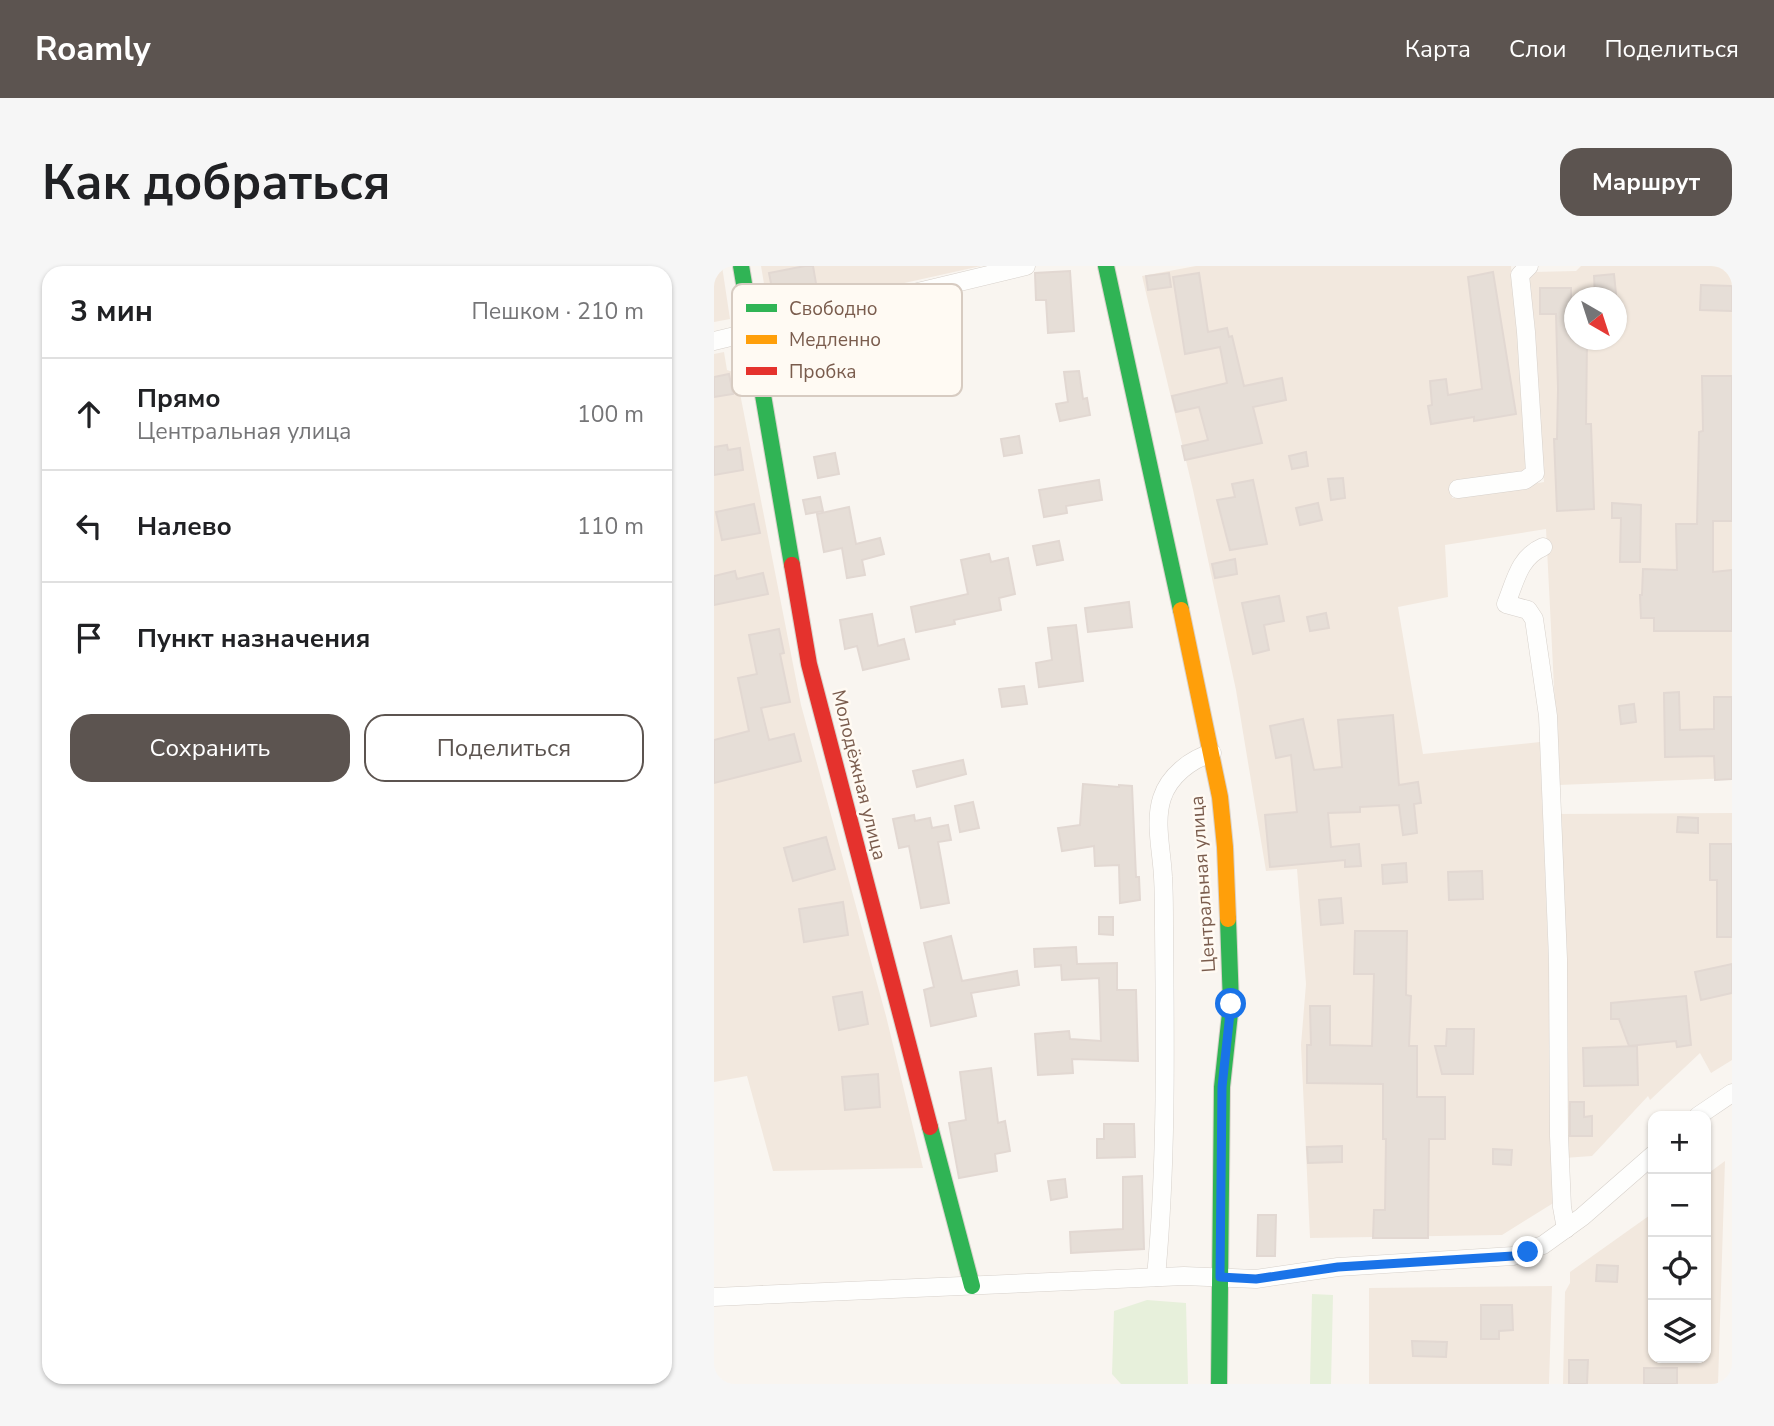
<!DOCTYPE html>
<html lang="ru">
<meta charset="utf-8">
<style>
body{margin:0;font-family:"Nunito Sans",sans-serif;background:#f6f6f6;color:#202124}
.controls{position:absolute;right:21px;bottom:21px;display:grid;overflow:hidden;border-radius:14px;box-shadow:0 2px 5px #0004}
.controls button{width:63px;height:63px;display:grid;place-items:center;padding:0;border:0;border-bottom:2px solid #e0e0e0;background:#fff;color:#202124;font:35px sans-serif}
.compass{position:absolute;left:850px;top:21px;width:63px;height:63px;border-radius:50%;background:#fff;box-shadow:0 2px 5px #0004;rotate:141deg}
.stop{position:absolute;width:21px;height:21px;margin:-16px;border:5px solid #1a73e8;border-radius:50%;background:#fff}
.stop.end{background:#1a73e8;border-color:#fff;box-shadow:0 2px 7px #0008}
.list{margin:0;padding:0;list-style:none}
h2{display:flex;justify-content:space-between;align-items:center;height:91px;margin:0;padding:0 28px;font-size:30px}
h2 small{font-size:23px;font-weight:400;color:#757577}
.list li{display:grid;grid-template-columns:46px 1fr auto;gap:21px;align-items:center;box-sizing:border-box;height:112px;padding:0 28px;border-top:2px solid #e0e0e0}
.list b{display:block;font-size:26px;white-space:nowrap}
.list p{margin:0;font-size:23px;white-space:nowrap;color:#757577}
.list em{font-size:23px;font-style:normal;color:#757577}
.actions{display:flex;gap:14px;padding:21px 28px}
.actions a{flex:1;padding:16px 0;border:2px solid #5c5450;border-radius:21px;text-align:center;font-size:24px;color:#5c5450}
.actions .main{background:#5c5450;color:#fff}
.icon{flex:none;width:38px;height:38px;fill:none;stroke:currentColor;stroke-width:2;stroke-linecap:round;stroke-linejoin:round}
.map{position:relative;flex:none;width:1018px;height:1118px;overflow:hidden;border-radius:21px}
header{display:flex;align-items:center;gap:42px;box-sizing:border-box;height:98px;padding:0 35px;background:#5c5450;color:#fff}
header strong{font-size:33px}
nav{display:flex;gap:38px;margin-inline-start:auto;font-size:24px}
.intro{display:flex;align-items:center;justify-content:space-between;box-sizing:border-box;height:168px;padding:0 42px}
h1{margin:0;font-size:49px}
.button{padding:18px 32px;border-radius:21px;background:#5c5450;color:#fff;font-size:24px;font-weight:700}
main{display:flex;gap:42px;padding:0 42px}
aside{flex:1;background:#fff;border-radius:21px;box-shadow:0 2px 5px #0004}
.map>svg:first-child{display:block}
.residential{fill:#f2e8de;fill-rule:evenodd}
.green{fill:#e7f0db}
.building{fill:#e6ded7;stroke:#e2d8d2;stroke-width:2}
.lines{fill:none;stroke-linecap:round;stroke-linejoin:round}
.street-casing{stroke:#d7d1cb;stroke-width:19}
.fast-casing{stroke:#d9d2cb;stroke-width:18}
.slow-casing{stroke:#d9d2cb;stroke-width:18}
.jam-casing{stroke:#d9d2cb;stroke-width:18}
.street{stroke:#fefefd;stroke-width:18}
.fast{stroke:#30b455;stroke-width:16}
.slow{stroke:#ff9f0a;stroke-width:16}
.jam{stroke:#e5322d;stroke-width:16}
.route{stroke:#1a73e8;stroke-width:9}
.labels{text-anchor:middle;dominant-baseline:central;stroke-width:5;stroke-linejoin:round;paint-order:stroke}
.street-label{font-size:19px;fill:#7a5c4d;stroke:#fffaf3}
.key{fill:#fffaf3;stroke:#d7cbc1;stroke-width:2}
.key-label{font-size:19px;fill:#7a5c4d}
</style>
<header>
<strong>Roamly</strong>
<nav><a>Карта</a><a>Слои</a><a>Поделиться</a></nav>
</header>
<div class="intro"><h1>Как добраться</h1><a class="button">Маршрут</a></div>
<main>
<aside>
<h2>3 мин<small>Пешком · 210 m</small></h2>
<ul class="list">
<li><svg class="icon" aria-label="ahead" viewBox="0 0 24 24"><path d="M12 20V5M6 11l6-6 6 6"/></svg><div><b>Прямо</b><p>Центральная улица</p></div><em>100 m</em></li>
<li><svg class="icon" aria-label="left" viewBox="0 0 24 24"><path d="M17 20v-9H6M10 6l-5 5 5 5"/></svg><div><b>Налево</b></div><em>110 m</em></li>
<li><svg class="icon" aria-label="arrive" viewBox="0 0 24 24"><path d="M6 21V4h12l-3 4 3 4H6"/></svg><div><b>Пункт назначения</b></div></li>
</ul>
<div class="actions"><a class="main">Сохранить</a><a>Поделиться</a></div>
</aside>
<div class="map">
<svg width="1018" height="1118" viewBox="0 0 1018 1118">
<rect width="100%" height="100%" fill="#f9f5f0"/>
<!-- residential -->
<g class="residential">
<path d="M0 0H8L16 53 0 56Z"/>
<path d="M47 0H267L55 47Z"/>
<path d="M482 0H797L813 158V203L803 210 737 217 738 232 830 216 820 53 813 47V13L819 6 862 5 867 0H1018V512L845 519 832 263 731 279 734 331 684 341 709 488 826 476 838 780 841 936 788 969 596 972 587 779 592 718 583 603 552 605 522 424 479 224 428 10ZM860 32H902V74H860Z"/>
<path d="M10 86 13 104 22 107 87 439 172 750 209 902 59 905 33 810 0 816V88Z"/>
<path d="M1018 547V794L997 807 986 787 936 834 934 830 878 890 850 892 841 548Z"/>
<path d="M1011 895 1004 1118H849L851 1026 856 1017V1006L939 947V1092H992V909Z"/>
<path d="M838 1020 835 1118H655V1022Z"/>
</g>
<!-- green -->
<g class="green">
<path d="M598 1028 619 1029 617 1118H596Z"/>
<path d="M433 1034 472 1037 474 1118H407L398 1108 400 1045Z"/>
</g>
<!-- building -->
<g class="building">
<path d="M91 0H99L105 35 62 43 55 7Z"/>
<path d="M356 5 360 65 334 67 332 34H322L321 7Z"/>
<path d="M779 6 802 148 760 155V151L717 158 714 140 718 139 716 115 732 113 734 129 768 123 754 11Z"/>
<path d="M455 7 457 21 434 24 432 10Z"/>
<path d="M485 7 494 66 513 62 515 71 518 70 530 120 568 112 572 134 539 141 548 177 471 194 468 180 494 174 485 141 462 146 458 130 513 117 506 81 471 88 459 11Z"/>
<path d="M900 8 902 28 881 30 880 10Z"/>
<path d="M987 19 1018 20V45L986 44Z"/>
<path d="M826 22H857V72L873 74 872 158H877L880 243 843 245 840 173H843L844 123 842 48H826Z"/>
<path d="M365 105 369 133 373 132 376 149 346 155 342 138 354 136 350 106Z"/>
<path d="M15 108 19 128 0 131V111Z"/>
<path d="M988 110H1018V255H999V306L1018 304V365H940V352H927L926 329H928L929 303 963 304 962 258H983L985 166 989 165Z"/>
<path d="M305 170 308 187 290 190 287 173Z"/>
<path d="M13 179 14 184 26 182 29 204 0 209V181Z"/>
<path d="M592 186 594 200 578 203 575 190Z"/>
<path d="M121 187 125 208 104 212 100 191Z"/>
<path d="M629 212 631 232 617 234 614 213Z"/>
<path d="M385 214 388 234 352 240 353 247 330 251 325 224Z"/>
<path d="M539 214 553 278 516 284 503 234 521 231 518 218Z"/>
<path d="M106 231 109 245 92 248 89 234Z"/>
<path d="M604 237 608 254 586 259 582 242Z"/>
<path d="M898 237 927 239 926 296H906L907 252H898Z"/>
<path d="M40 238 46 267 8 274 2 246Z"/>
<path d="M135 241 142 278 166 272 170 288 148 294 151 309 133 312 128 282 110 286 103 248Z"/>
<path d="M345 275 349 294 323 299 319 280Z"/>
<path d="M275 288 277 296 294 292 301 328 285 332 287 344 240 354 241 358 202 366 197 341 254 328 247 294Z"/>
<path d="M521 293 523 308 501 312 498 298Z"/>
<path d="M21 305 23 313 49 307 54 328 0 339V310Z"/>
<path d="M565 330 570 355 550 359 555 384 539 388 528 337Z"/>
<path d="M415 336 418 361 374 366 371 342Z"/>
<path d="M612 347 615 362 596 365 593 351Z"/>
<path d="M158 348 164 380 190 373 195 393 149 404 143 380 131 383 126 354Z"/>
<path d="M362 359 369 415 325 421 322 397 338 394 334 362Z"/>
<path d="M65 363 70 387 66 388 76 436 47 442 55 474 80 468 87 495 0 517V474L35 465 24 412 43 408 35 369Z"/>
<path d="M310 420 313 438 288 441 285 423Z"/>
<path d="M965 426 966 464 1000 463V431H1018V513L1001 514 1000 490 951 491 950 427Z"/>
<path d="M920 438 922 456 907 458 905 440Z"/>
<path d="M679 449 685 519 704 516 707 537 700 538 703 567 689 569 685 539 646 541V546L614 547 617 581 645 578 647 600 631 601V594L556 601 551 549 583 546 577 489 562 492 556 460 589 453 600 504 628 501 624 454Z"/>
<path d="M249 494 252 508 203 521 199 505Z"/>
<path d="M369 518 405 521V519L418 520 422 611H425L426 634 406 637 405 599 381 600 380 580 348 585 344 562 366 559Z"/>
<path d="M259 536 265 562 246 566 241 540Z"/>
<path d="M200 549 201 555 216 552 218 562 234 559 237 574 224 576 235 637 207 642 195 580 185 582 179 553Z"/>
<path d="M964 551 984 552V567L963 566Z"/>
<path d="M112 571 121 603 79 615 70 582Z"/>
<path d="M996 578H1018V671H1003V614H996Z"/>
<path d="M692 597 693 616 669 618 668 599Z"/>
<path d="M768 605 769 633 735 634 734 606Z"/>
<path d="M627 632 629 657 607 659 605 634Z"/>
<path d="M129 636 134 669 90 676 85 643Z"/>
<path d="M385 651H399V669L385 668Z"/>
<path d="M641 665H693L692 729 697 730 695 780H703V831H731V873H715L714 972H659L660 944H671L672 873H669V818L593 817V779H597L596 740H616V779L658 780 660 708H640Z"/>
<path d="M237 670 248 715 303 705 305 719 257 727 262 750 217 760 210 724 220 721 210 677Z"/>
<path d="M362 681 363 698 403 697V724H422L424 795 358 793 359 807 324 809 321 768 355 765 356 773 387 775 385 712 348 714 347 699 321 701 320 683Z"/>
<path d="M1018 698V727L987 734 981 706Z"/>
<path d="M148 726 154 758 125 764 119 731Z"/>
<path d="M972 730 977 779 963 781 962 775 915 780 905 753H897V737Z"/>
<path d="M733 763H760L759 808H728L721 780H732Z"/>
<path d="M923 780 924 819 870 820 869 782Z"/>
<path d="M277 802 284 857 291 855 296 885 281 888 283 905 245 912 235 857 252 854 246 806Z"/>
<path d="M164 808 166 841 131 844 128 811Z"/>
<path d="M856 836H870V851L878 850V870H856Z"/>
<path d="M390 858H420L421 891 383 892V873H390Z"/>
<path d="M628 880V896L594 897 593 881Z"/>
<path d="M779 883 798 884 797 899 779 898Z"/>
<path d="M428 910 430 983 357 987 356 966 409 963V911Z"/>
<path d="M351 913 353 931 337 934 334 915Z"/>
<path d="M544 949H562L561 990H543Z"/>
<path d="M883 999 904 1000 903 1016 882 1015Z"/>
<path d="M767 1039H798L799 1064 785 1065V1073H767Z"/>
<path d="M698 1075 733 1076 732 1091 699 1090Z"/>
<path d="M855 1094H874L873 1118H855Z"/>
<rect x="930" y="1102" width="33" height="16"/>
</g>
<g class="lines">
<defs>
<g id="street">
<path d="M0 75 312 0"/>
<path d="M744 223 811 214 821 207 812 66 806 9 815 0"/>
<path d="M829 281C805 291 801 316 792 338L814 344 820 353 834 450 844 693 845 870 848 941 852 963"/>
<path d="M984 850 1018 827"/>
<path d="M442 1011C453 894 451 776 450 659 450 643 450 627 449 611 448 586 440 556 448 532 455 510 477 493 498 487"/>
<path d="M0 1031 470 1010 542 1013 624 1001 799 990 829 979 868 951 939 889"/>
</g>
<g id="fast">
<path d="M27 0 78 299"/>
<path d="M392 0 467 344"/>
<path d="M216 861 258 1020"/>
<path d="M505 1118 508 821 517 738 514 653"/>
</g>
<path id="slow" d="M467 344 506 531 511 581 514 653"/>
<path id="jam" d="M78 299 95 398 216 861"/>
</defs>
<!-- street casing -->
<use href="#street" class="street-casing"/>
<!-- fast casing -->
<use href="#fast" class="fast-casing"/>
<!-- slow casing -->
<use href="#slow" class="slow-casing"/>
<!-- jam casing -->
<use href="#jam" class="jam-casing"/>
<!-- street -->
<use href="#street" class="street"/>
<!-- fast -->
<use href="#fast" class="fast"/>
<!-- slow -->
<use href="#slow" class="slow"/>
<!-- jam -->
<use href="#jam" class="jam"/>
</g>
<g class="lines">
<!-- route -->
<path class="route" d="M517 738 508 821 506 1011 542 1013 624 1001 799 990 814 986"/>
</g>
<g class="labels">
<!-- street labels -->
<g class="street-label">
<text transform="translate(145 509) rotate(76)">Молодёжная улица</text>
<text transform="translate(489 618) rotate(-94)">Центральная улица</text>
</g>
</g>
<!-- legend -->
<rect x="18" y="18" width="230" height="112" rx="10" class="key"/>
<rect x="32" y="38" width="31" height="8" fill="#30b455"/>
<rect x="32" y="69" width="31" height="9" fill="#ff9f0a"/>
<rect x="32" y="101" width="31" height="8" fill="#e5322d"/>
<g class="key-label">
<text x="75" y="49">Свободно</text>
<text x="75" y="80">Медленно</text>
<text x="75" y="112">Пробка</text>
</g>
</svg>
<div class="controls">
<button>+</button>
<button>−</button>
<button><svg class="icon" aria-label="locate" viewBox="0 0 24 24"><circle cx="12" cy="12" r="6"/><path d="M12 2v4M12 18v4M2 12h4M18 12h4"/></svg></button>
<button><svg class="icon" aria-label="layers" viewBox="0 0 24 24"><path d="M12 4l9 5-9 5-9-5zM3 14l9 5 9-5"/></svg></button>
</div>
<svg class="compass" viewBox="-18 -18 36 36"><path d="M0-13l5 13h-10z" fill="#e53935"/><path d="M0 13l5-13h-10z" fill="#757577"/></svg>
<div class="stop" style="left:517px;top:738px"></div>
<div class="stop end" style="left:814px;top:986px"></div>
</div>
</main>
